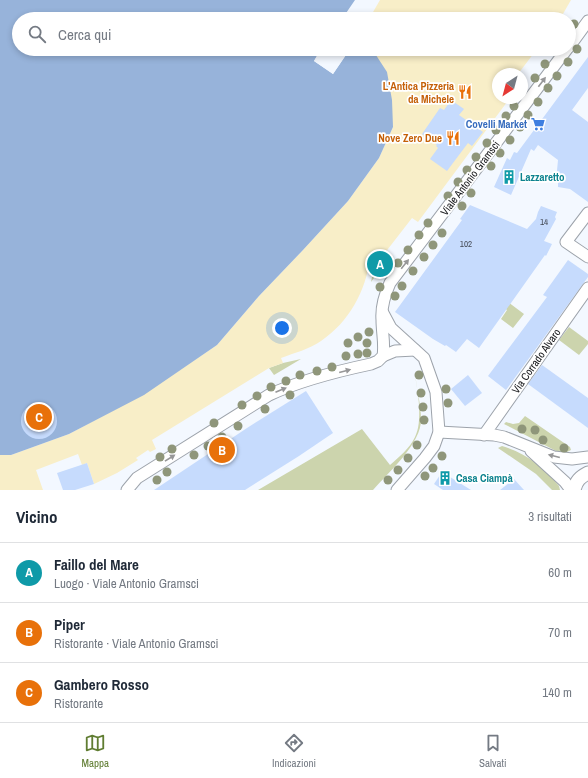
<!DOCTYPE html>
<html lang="it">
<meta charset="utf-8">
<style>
body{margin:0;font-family:"Archivo Narrow",sans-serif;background:#f2f2f3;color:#1f2937}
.compass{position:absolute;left:492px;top:68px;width:36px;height:36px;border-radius:50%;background:#fff;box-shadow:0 2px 6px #0003;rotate:216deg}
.you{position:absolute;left:282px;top:328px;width:14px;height:14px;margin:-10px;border:3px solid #fff;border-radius:50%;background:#1a73e8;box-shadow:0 0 0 6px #1a73e833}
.badge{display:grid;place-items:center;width:26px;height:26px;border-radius:50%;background:#607d32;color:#fff;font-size:13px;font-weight:700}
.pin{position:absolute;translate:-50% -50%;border:2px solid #fff;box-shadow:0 1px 4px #0006}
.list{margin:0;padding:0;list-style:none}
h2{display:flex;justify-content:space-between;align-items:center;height:52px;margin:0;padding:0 16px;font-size:17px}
h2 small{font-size:13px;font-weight:400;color:#747a83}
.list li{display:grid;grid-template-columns:26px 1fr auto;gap:12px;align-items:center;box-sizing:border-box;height:60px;padding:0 16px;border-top:1px solid #e0e1e3}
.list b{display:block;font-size:15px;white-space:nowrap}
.list p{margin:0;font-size:13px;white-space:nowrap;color:#747a83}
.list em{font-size:13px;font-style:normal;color:#747a83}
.icon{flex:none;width:22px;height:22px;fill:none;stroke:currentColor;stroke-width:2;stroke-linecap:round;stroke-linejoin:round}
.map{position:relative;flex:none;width:588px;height:490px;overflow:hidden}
.search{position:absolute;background:#fff;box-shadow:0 2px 6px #0003;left:12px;right:12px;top:12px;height:44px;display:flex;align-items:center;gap:10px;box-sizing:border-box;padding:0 14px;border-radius:22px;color:#747a83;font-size:15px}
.sheet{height:232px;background:#fff}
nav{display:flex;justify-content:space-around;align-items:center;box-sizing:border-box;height:56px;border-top:1px solid #e0e1e3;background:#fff;font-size:11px;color:#747a83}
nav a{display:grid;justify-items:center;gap:2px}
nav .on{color:#607d32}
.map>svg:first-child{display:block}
.green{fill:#ccd4ad}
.sand{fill:#f8eec8}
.water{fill:#97b3da}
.pier{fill:#f3f8ff}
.building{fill:#c6dbfd}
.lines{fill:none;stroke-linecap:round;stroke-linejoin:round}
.minor-casing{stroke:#9da3ab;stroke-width:13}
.tertiary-casing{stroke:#9da3ab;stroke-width:15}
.minor{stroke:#fff;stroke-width:11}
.tertiary{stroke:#fff;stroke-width:13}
.tree{fill:#8f967a}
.oneway{fill:#979798}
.labels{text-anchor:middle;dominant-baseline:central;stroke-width:3.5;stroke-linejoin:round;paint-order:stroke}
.number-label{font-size:9px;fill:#434954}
.food-label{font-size:11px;font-weight:bold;fill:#c56008;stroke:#fff;text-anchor:end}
.shop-label{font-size:11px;font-weight:bold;fill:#366cbe;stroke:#fff;text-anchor:end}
.culture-label{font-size:11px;font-weight:bold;fill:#0d838f;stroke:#fff;text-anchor:start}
.street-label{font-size:11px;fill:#17181b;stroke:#fff}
</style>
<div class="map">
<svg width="588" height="490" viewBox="0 0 588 490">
<rect width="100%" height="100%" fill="#f3f8ff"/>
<!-- green -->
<g class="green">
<path d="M376 258H389L371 282Z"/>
<path d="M504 299 524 314 513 328 501 319 507 310 500 304Z"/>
<path d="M569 327 588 341V344L579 355 559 340Z"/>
<path d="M301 359 274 375 269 368 283 363Z"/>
<path d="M415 375C417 390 421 405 421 419 422 443 388 473 373 490H258L362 429 390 465C399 457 410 448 415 437 423 422 418 392 415 375Z"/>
<path d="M525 416 570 447 571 450 565 453 556 451 504 424 506 422 513 424 519 423Z"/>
<path d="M502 446C526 453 544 467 559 486L560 490H552L536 474 498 448Z"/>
</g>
<!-- sand -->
<g class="sand">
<path d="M380 0H571L560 19H369Z"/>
<path d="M370 49H537L518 74H498V98H510L418 222 412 218 381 258H370C366 291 349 322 321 341 310 349 294 353 281 358L283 363 269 368 152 440 156 449 150 452 148 450 136 458 138 460 117 473 94 484 87 463 82 465 78 454 36 470 43 490H0V455H11L69 434 144 394 217 345 259 296 303 250 348 201 379 158 393 127 374 52Z"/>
</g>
<!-- water -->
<path class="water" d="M0 0H355L342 19H19V49H321L314 61 333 74 350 49H370L374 52 387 72 392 100 393 127 379 158 348 201 303 250 259 296 217 345 144 395 69 434 11 455H0Z"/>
<!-- pier -->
<path class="pier" d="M321 49H323L316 60 333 71 348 49H350L333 74 314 61Z"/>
<!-- building -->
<g class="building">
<path d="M588 57V88L572 110 588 122V202L570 189 558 187V181H556L558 160 538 145 534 151 531 149 511 195 494 187 507 158 510 160 514 152 517 153Z"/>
<path d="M451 100 464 109 459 115 483 132 472 146 468 143 447 171 430 159 438 148 436 146 437 145 422 134 440 108 444 110Z"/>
<path d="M470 205 527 229 536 219 538 212 541 206 557 212 555 217 556 219 544 241 552 244 546 256 545 255 479 348 467 339 456 352 446 345 445 346 433 339 395 312 462 220 460 219Z"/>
<path d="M568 260 588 274V277L506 390 488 376 547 297 543 295Z"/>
<path d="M542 365 588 398V428L528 384Z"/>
<path d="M468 375 482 393 465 406 451 389Z"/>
<path d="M306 391 333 433 299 456 245 490H154L247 428Z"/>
<circle cx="39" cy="421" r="18"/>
<path d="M87 463 94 484 75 490H63L57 473Z"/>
<path d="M442 472 471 490H443L434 484Z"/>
<path d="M514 479 524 490H500Z"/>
</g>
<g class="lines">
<defs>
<g id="minor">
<path d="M569 47 588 21"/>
<path d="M588 213 566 242 588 257"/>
<path d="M383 313 391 328 424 358 436 392 439 432 434 446 425 458 397 490"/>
<path d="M383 356 395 351 415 350"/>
<path d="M439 432 494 435 504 437 554 457 572 459 588 457"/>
<path d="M484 435 588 288"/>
<path d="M531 451 565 482 571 490"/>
<path d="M127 490 137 478 269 395C299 381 338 371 371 364L378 361 383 356C385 344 382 333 382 320 381 308 385 294 390 283L567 49"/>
</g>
<path id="tertiary" d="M574 490C576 481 580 477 588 473"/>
</defs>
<!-- minor casing -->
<use href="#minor" class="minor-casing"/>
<!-- tertiary casing -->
<use href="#tertiary" class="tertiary-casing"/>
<!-- minor -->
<use href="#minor" class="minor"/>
<!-- tertiary -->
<use href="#tertiary" class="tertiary"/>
</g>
<!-- trees -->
<g class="tree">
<circle cx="574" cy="24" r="4.5"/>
<circle cx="577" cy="49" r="4.5"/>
<circle cx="568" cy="62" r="4.5"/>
<circle cx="545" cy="64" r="4.5"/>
<circle cx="557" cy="76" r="4.5"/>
<circle cx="535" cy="78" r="4.5"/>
<circle cx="548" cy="88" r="4.5"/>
<circle cx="538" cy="102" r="4.5"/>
<circle cx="514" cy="106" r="4.5"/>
<circle cx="528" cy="115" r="4.5"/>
<circle cx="506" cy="116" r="4.5"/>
<circle cx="520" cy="127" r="4.5"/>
<circle cx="496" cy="130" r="4.5"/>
<circle cx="510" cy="140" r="4.5"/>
<circle cx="487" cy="143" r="4.5"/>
<circle cx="500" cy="153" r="4.5"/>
<circle cx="476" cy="157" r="4.5"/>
<circle cx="491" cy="166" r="4.5"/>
<circle cx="467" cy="170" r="4.5"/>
<circle cx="458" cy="182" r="4.5"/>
<circle cx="471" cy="193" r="4.5"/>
<circle cx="448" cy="196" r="4.5"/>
<circle cx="462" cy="206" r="4.5"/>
<circle cx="428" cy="223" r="4.5"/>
<circle cx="442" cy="233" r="4.5"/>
<circle cx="419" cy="235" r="4.5"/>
<circle cx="433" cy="245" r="4.5"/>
<circle cx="408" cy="250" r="4.5"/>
<circle cx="424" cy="257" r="4.5"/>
<circle cx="398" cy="263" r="4.5"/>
<circle cx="413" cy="271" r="4.5"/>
<circle cx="402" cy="286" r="4.5"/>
<circle cx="380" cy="287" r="4.5"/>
<circle cx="395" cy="296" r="4.5"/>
<circle cx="369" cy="332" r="4.5"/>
<circle cx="358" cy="337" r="4.5"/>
<circle cx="348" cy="343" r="4.5"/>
<circle cx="367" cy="343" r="4.5"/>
<circle cx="367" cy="353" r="4.5"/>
<circle cx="358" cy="354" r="4.5"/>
<circle cx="346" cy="356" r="4.5"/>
<circle cx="332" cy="367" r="4.5"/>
<circle cx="317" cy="371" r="4.5"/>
<circle cx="300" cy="375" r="4.5"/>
<circle cx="419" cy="375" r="4.5"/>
<circle cx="286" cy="381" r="4.5"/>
<circle cx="271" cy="387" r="4.5"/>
<circle cx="446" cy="389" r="4.5"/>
<circle cx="421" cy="393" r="4.5"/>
<circle cx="290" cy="395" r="4.5"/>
<circle cx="257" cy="396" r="4.5"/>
<circle cx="448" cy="403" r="4.5"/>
<circle cx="242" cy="405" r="4.5"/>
<circle cx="423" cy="407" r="4.5"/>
<circle cx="265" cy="409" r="4.5"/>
<circle cx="424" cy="420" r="4.5"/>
<circle cx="214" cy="423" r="4.5"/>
<circle cx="238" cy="426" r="4.5"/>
<circle cx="522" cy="429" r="4.5"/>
<circle cx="535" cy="430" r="4.5"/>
<circle cx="222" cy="437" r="4.5"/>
<circle cx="543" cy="440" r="4.5"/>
<circle cx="417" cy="445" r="4.5"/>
<circle cx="208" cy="446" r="4.5"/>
<circle cx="564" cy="448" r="4.5"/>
<circle cx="172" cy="449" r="4.5"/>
<circle cx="194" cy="455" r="4.5"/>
<circle cx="442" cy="456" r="4.5"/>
<circle cx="160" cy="457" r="4.5"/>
<circle cx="408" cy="458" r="4.5"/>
<circle cx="433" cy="468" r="4.5"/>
<circle cx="398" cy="470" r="4.5"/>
<circle cx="167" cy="472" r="4.5"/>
<circle cx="425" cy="476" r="4.5"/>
<circle cx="157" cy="480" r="4.5"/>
<circle cx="388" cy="480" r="4.5"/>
</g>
<!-- one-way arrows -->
<defs><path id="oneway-solid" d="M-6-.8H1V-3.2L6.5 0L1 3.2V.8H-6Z"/></defs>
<g class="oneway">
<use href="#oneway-solid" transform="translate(542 82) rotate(-53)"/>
<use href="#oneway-solid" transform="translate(405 264) rotate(-51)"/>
<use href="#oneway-solid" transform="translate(345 371) rotate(-15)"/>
<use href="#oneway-solid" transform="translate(281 390) rotate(-23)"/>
<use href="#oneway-solid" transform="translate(554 456) rotate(-166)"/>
<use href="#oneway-solid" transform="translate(170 458) rotate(-32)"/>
</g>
<!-- icons -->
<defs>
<symbol id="restaurant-bare" viewBox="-9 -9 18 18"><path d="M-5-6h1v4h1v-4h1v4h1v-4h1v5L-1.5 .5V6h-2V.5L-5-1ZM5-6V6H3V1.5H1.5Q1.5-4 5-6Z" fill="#e8710a" stroke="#fff" stroke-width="2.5" paint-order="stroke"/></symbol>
<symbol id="supermarket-bare" viewBox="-9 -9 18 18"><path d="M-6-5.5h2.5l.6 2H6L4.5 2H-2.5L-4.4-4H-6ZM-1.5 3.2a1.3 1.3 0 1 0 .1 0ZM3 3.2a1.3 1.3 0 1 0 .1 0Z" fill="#3f7fe0" stroke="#fff" stroke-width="2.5" paint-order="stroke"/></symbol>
<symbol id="building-bare" viewBox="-9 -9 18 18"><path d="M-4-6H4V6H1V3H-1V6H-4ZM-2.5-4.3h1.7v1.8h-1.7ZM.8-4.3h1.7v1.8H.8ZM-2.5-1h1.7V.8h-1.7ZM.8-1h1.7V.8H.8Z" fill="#0f9aa8" stroke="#fff" stroke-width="2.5" paint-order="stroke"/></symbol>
</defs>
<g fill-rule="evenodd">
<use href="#restaurant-bare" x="455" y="82" width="20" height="20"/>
<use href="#supermarket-bare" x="528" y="114" width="20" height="20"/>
<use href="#restaurant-bare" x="443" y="128" width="20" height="20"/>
<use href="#building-bare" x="499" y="167" width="20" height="20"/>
<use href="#building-bare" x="435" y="468" width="20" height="20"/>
</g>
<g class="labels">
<!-- number labels -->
<g class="number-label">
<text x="544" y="222">14</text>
<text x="466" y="244">102</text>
</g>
<!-- food labels -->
<g class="food-label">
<text x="454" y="86">L'Antica Pizzeria<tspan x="454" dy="13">da Michele</tspan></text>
<text x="442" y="138">Nove Zero Due</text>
</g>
<!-- shop labels -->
<g class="shop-label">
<text x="527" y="124">Covelli Market</text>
</g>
<!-- culture labels -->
<g class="culture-label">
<text x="520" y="177">Lazzaretto</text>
<text x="456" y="478">Casa Ciampà</text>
</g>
<!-- street labels -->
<g class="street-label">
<text transform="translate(470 178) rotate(-53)">Viale Antonio Gramsci</text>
<text transform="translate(536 361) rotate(-55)">Via Corrado Alvaro</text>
</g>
</g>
</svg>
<svg class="compass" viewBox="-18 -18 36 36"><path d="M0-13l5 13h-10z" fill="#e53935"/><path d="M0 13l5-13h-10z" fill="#747a83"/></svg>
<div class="you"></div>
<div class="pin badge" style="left:380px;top:264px;background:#0f9aa8">A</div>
<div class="pin badge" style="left:222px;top:450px;background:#e8710a">B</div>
<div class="pin badge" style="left:39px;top:417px;background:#e8710a">C</div>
<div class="search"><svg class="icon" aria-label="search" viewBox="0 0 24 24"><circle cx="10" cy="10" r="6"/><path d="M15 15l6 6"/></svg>Cerca qui</div>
</div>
<section class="sheet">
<h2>Vicino<small>3 risultati</small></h2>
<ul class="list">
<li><span class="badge" style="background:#0f9aa8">A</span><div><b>Faillo del Mare</b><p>Luogo · Viale Antonio Gramsci</p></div><em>60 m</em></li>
<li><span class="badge" style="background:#e8710a">B</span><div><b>Piper</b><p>Ristorante · Viale Antonio Gramsci</p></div><em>70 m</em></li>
<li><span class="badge" style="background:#e8710a">C</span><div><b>Gambero Rosso</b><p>Ristorante</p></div><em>140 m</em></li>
</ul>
</section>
<nav>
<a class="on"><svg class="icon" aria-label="map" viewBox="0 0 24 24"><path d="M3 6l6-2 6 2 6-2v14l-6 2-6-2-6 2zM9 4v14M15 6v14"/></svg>Mappa</a>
<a><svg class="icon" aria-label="directions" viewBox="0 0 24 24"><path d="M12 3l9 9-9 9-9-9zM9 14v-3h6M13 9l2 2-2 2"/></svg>Indicazioni</a>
<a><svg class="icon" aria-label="saved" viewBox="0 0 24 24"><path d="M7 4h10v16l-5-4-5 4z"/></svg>Salvati</a>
</nav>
